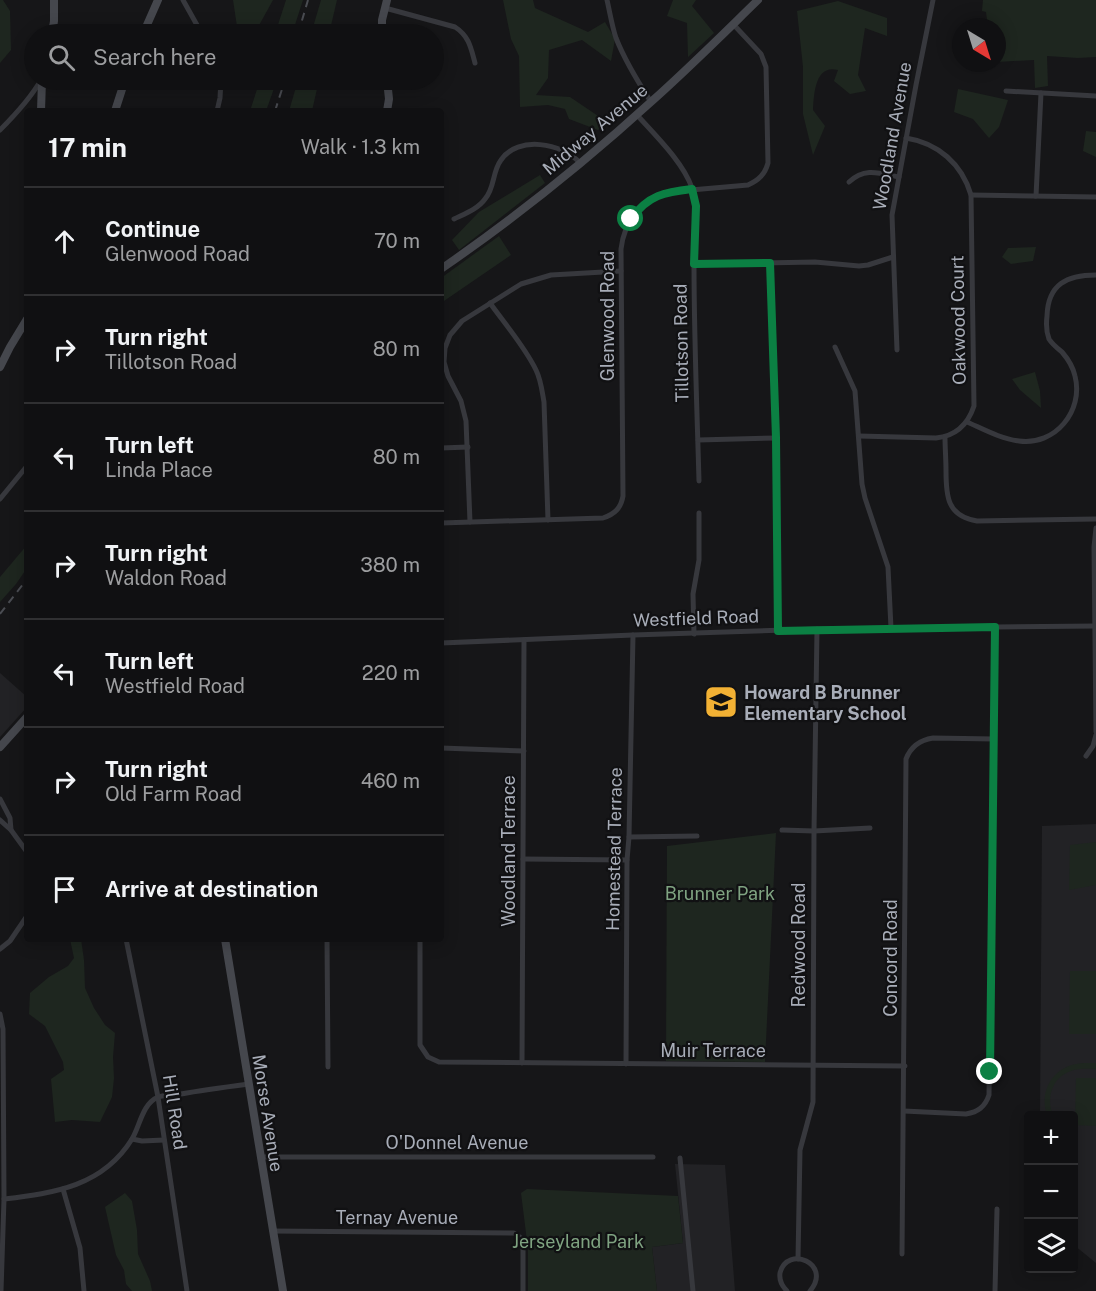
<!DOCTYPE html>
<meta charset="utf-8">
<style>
body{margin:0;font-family:"Public Sans",sans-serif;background:#19191b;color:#f1f3f6}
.controls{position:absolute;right:18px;bottom:18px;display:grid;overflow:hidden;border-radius:6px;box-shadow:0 3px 15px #0003}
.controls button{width:54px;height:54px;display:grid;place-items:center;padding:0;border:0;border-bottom:2px solid #303032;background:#101012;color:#f1f3f6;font:30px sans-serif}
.compass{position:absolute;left:952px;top:18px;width:54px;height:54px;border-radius:50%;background:#101012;box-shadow:0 3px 15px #0003;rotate:142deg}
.stop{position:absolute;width:18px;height:18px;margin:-14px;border:4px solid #0b8043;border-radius:50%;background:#fff}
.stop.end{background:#0b8043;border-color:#fff;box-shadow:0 2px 6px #0008}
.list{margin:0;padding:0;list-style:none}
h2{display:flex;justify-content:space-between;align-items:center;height:78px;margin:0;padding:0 24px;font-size:26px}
h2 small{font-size:20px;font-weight:400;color:#9c9d9f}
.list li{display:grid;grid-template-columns:39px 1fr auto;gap:18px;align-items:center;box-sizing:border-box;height:108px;padding:0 24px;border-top:2px solid #303032}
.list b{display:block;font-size:22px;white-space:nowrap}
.list p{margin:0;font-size:20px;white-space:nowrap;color:#9c9d9f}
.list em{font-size:20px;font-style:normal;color:#9c9d9f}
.icon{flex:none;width:33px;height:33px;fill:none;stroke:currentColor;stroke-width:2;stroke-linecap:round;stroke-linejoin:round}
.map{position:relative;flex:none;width:1096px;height:1291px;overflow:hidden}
.search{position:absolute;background:#101012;box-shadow:0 3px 15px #0003;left:24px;top:24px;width:420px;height:66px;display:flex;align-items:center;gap:15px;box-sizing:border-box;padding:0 21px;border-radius:33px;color:#9c9d9f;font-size:22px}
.panel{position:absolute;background:#101012;box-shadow:0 3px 15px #0003;left:24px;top:108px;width:420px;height:834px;border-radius:6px}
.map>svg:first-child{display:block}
.built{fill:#222225}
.green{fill:#1e261f}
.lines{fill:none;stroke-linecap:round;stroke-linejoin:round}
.street{stroke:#37383d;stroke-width:5}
.secondary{stroke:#45474d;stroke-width:8}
.rail{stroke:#4a4c52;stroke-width:2;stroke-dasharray:8 6;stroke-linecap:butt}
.route{stroke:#0b8043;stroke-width:8}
.labels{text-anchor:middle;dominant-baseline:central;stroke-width:4.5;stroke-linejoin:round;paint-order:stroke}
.street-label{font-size:18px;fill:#a8adb8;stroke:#111113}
.poi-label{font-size:18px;font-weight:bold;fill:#a8adb8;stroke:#111113;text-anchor:start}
.park-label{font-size:18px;fill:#7fa381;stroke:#111113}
</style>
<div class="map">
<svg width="1096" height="1291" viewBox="0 0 1096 1291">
<rect width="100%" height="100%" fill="#161618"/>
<!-- built -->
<g class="built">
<path d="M0 673 27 697V707L0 737Z"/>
<path d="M1096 824V1263L1074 1245V1116H1040L1042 826Z"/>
<path d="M675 1164 725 1165 735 1291H657L652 1247 683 1243Z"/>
</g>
<!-- green -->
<g class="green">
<path d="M0 0H3L10 11 11 50 0 63Z"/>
<path d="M233 0H273L257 29 238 33Z"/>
<path d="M286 0H303L292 34H275Z"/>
<path d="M321 0H337L329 34H311Z"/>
<path d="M503 0H533L535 8 588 32 605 22 615 39 611 61 582 40 549 50 548 78 536 95 570 97 607 122 598 130 569 119 565 109 548 105 520 107 519 56 511 39Z"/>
<path d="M673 0H696L692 6 714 33 688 57 687 23 667 16Z"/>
<path d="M983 0H1096V57L1078 58 1047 56 1048 86 1035 88 1034 60 997 62V27H988L986 12 982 11Z"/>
<path d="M838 1 887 18V36L865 28 858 75 866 91 850 94 834 81 838 70C815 64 814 94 813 110L825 126 813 155 803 114V67L797 11Z"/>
<path d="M260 80H277L266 111H250Z"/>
<path d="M298 80H319L312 111H289Z"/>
<path d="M958 89 1008 100 999 127 989 138 973 119 954 112Z"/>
<path d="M1086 131 1096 132V157L1083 151Z"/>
<path d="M540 175 545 183 459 250 452 240 479 212Z"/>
<path d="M499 236 511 255 441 303V278Z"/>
<path d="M1036 247 1033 261 1011 264 1002 257 1008 248Z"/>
<path d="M1035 372 1040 391 1041 408 1020 390 1012 379Z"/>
<path d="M27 545V568L16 584 0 602V577Z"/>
<path d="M776 833 765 1062 666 1061 667 846Z"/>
<path d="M1096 842V885L1069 890 1070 845Z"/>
<path d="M70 939H81L84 960 85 988 94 1008 105 1025 115 1033 113 1057 114 1078 112 1097 100 1122 72 1120 55 1122 51 1079 64 1070 63 1062 45 1026 29 1014 30 993 49 977 68 966 74 958Z"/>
<path d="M1070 971H1096V1034H1069Z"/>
<path d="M1084 1063H1096V1069C1088 1069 1079 1068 1071 1071 1052 1077 1046 1098 1053 1115H1047C1038 1088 1056 1064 1084 1063Z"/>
<path d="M1076 1078H1096V1126L1075 1125Z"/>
<path d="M527 1189 678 1196 683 1243 652 1247 657 1291H528V1249L521 1193Z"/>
<path d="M125 1193 132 1201 137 1230 138 1254 150 1281 152 1291H132L126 1284 124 1270 116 1255 105 1207Z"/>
</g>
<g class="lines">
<!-- street -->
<g class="street">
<path d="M183 0 202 34"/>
<path d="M607 0C610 13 612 26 616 38 625 61 638 82 651 102"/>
<path d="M385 8 455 27C469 36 471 48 475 63"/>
<path d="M1006 91 1096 96"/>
<path d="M217 111 220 98 221 80"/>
<path d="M637 115C655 135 683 162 692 188 700 212 694 240 694 265 694 337 697 409 699 481"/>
<path d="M0 130C15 115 30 99 41 80"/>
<path d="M849 182C865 167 879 173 899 177"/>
<path d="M971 195 1096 197"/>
<path d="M1036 196 1041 93"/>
<path d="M454 219C464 214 478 209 485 199 495 188 492 172 501 160 518 135 562 143 580 163"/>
<path d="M770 263 776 438 778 631"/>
<path d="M694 264 815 262 859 266 868 265 893 257"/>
<path d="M490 303C505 324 525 347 536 370 541 380 542 391 544 402L548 520"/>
<path d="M835 347 855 391 862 484 865 498 888 567 891 628"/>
<path d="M897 350 892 215 916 85 933 0"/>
<path d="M967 422C983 429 1001 439 1019 441 1055 446 1084 411 1075 376 1073 367 1068 359 1062 352 1057 348 1052 344 1049 339 1046 331 1046 324 1047 316 1048 284 1067 275 1096 275"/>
<path d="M859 436 936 438C956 436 968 424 974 406L971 195C962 164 938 143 906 138"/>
<path d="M945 437C945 448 946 459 946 471 946 496 947 516 977 521L1096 519"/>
<path d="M698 440 776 438"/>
<path d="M441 448 468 447"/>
<path d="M0 499 27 466"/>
<path d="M470 522 466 421 461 401 448 376 444 362 445 348 450 335 462 321 521 284 551 275 621 271"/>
<path d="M441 523 603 518C615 514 621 508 623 496L621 249C624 222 641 200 668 192L748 185C759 180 765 174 768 163L766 67 761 54 733 24"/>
<path d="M1096 528 1094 547 1096 732"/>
<path d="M694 634 693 594 699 560V513"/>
<path d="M441 643 633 635 817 629 1096 626"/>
<path d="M441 748 524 751"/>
<path d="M1086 756 1093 746 1096 735"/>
<path d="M0 799 10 818 11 830"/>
<path d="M0 820 11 830 27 852"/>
<path d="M782 830 814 831 870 828"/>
<path d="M629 837 697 836"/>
<path d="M523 859 627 860"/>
<path d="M126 939 158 1097 187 1291"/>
<path d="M327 939 328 1067"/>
<path d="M420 939V1045L428 1057 439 1062 905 1066"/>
<path d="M0 949 10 941 27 916"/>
<path d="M0 1014 3 1029 4 1199 1 1291"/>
<path d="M522 1063 524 640"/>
<path d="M626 1064 627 860 629 837 633 635"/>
<path d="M904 1111 966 1114C978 1112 985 1107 989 1095L995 627"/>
<path d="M132 1139 142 1141 164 1140"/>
<path d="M260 1157H653"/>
<path d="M680 1158 693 1291"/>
<path d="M63 1189 80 1248 84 1291"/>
<path d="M4 1199C55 1193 103 1186 132 1139 140 1126 142 1104 158 1097 164 1095 174 1095 181 1094 203 1090 226 1087 249 1084"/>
<path d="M272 1231 514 1233 521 1238 523 1248V1291"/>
<path d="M902 1254 906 759C911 746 920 740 933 738L994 739"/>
<path d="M798 1259 800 1150 813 1102 814 831 817 629"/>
<path d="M787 1291C782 1286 779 1280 780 1273 787 1244 833 1264 810 1291"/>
<path d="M995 1291 997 1209"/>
</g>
<!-- secondary -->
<g class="secondary">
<path d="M52 34 54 21V0"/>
<path d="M143 34 158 0"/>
<path d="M382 34V20L387 0"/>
<path d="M387 80 389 99 387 111"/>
<path d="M41 111 42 80"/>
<path d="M115 111 125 80"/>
<path d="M441 269C515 218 586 161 652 101 689 68 723 34 758 0"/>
<path d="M0 367 10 347 27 319"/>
<path d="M0 747 27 717"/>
<path d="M225 939 283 1291"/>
</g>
<!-- rail -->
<g class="rail">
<path d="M298 34 308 0"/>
<path d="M275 111 285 80"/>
<path d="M0 614 27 579"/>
</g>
</g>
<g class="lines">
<!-- route -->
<path class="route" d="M631 219C648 195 665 192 692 189L696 206 694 264 770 263 776 438 778 631 995 627 990 1072"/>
</g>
<!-- icons -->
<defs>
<symbol id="school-square" viewBox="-11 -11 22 22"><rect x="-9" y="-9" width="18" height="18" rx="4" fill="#f2b134" stroke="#111113"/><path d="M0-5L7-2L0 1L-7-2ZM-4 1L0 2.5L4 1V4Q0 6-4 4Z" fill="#111"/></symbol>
</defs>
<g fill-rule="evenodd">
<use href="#school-square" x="702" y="683" width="38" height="38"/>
</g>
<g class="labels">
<!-- street labels -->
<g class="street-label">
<text transform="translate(595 129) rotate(-40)">Midway Avenue</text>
<text transform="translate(892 136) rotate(-80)">Woodland Avenue</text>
<text transform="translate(607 316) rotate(-90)">Glenwood Road</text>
<text transform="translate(958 320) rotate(-91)">Oakwood Court</text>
<text transform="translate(681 343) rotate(-91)">Tillotson Road</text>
<text transform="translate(696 618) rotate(-2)">Westfield Road</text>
<text transform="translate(614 849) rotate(-89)">Homestead Terrace</text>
<text transform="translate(508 851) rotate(-90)">Woodland Terrace</text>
<text transform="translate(798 945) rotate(-90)">Redwood Road</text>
<text transform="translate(890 958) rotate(-90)">Concord Road</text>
<text x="713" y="1050">Muir Terrace</text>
<text transform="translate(175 1112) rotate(81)">Hill Road</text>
<text transform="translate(268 1113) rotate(81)">Morse Avenue</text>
<text x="457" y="1142">O'Donnel Avenue</text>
<text x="397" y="1217">Ternay Avenue</text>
</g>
<!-- poi labels -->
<g class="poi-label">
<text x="744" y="692">Howard B Brunner<tspan x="744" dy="21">Elementary School</tspan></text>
</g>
<!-- park labels -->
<g class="park-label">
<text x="720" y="893">Brunner Park</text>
<text x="578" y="1241">Jerseyland Park</text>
</g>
</g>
</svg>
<div class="controls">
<button>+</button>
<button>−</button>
<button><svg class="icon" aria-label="layers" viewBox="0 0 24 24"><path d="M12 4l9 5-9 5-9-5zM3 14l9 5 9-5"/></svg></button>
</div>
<svg class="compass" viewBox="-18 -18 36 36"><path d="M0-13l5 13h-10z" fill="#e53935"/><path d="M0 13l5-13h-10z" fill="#9c9d9f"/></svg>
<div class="stop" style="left:631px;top:219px"></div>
<div class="stop end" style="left:990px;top:1072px"></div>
<div class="search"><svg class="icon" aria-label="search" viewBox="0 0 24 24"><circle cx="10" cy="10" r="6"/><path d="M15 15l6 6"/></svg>Search here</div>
<section class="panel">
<h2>17 min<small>Walk · 1.3 km</small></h2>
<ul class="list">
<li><svg class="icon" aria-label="ahead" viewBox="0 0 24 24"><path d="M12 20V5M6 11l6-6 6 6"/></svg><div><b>Continue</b><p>Glenwood Road</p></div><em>70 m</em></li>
<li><svg class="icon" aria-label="right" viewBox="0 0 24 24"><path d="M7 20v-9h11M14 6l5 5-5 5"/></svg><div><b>Turn right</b><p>Tillotson Road</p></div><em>80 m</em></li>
<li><svg class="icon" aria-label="left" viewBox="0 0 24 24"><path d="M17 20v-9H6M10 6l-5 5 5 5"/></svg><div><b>Turn left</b><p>Linda Place</p></div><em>80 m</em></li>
<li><svg class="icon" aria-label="right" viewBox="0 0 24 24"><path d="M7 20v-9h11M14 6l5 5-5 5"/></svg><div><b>Turn right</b><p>Waldon Road</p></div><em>380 m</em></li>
<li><svg class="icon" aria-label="left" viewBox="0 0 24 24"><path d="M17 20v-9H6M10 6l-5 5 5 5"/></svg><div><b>Turn left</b><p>Westfield Road</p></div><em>220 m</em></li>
<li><svg class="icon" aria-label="right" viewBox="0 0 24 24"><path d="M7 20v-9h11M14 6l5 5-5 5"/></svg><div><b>Turn right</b><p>Old Farm Road</p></div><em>460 m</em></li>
<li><svg class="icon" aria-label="arrive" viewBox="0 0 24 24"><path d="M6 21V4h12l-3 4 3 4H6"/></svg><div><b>Arrive at destination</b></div></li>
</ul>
</section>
</div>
